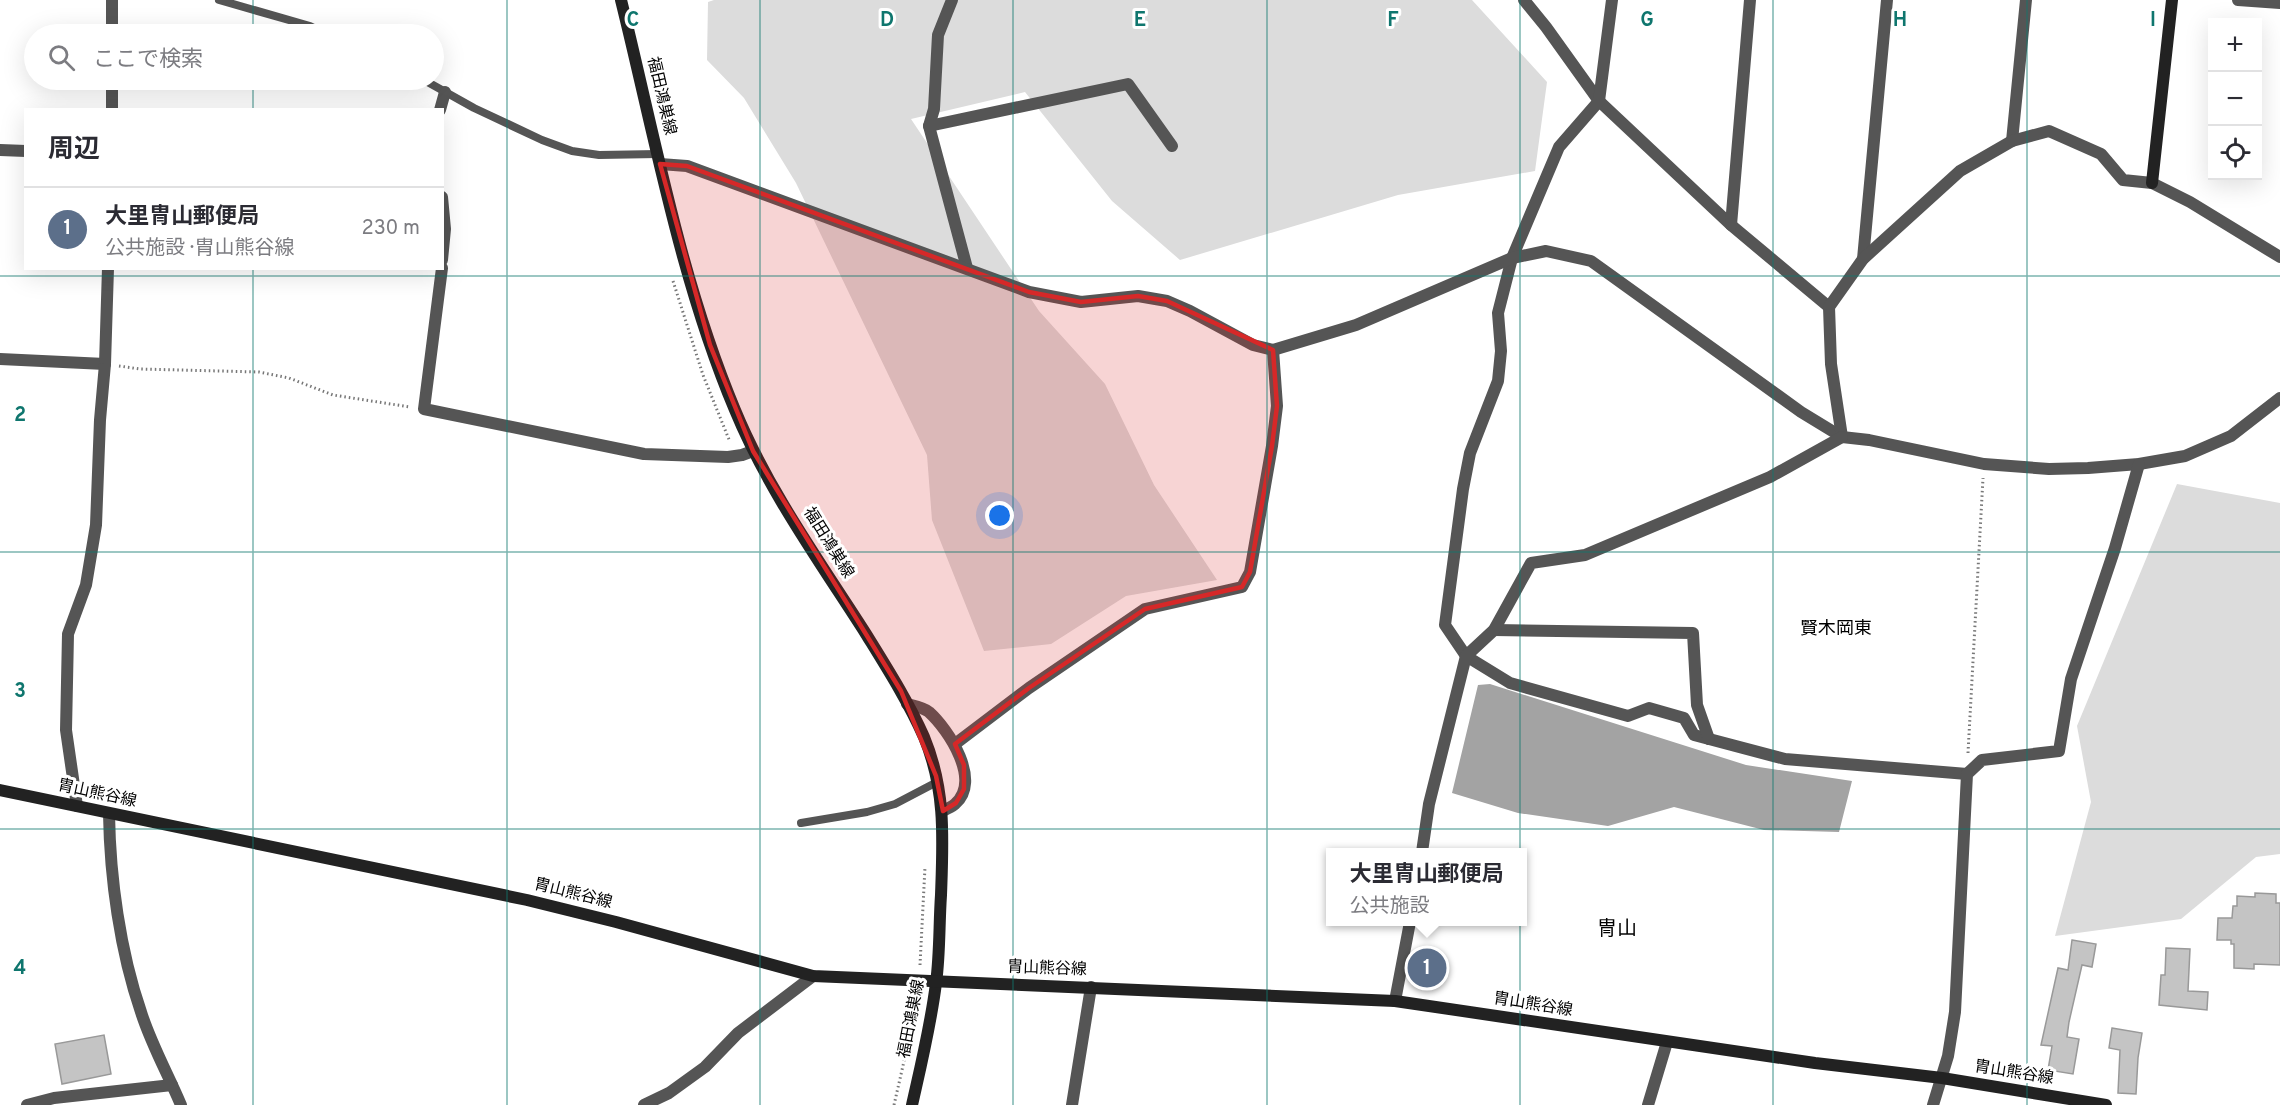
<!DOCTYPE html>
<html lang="ja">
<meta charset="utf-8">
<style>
body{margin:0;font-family:Overpass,"Noto Sans JP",sans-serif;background:#f7f7f7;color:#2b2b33}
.controls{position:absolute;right:18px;top:18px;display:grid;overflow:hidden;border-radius:0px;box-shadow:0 6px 24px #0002}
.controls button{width:54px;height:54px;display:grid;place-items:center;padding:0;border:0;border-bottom:2px solid #e1e1e2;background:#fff;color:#2b2b33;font:30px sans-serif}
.you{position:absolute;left:1000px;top:516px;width:21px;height:21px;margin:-15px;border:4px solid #fff;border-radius:50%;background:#1a73e8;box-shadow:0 0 0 9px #1a73e833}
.badge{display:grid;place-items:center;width:39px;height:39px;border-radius:50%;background:#000;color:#fff;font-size:20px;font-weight:700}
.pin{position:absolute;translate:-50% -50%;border:3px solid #fff;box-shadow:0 2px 6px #0006}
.popup{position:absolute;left:1326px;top:848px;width:201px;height:78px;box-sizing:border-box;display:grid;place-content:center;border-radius:0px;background:#fff;filter:drop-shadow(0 2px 4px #0005);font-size:20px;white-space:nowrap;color:#7c7c81}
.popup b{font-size:22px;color:#2b2b33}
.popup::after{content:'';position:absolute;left:50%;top:100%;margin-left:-12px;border:12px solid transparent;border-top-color:#fff}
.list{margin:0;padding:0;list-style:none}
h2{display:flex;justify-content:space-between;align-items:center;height:78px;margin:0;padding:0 24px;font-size:26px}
h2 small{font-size:20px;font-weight:400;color:#7c7c81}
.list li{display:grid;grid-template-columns:39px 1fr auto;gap:18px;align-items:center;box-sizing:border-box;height:84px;padding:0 24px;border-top:2px solid #e1e1e2}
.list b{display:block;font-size:22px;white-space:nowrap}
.list p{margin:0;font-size:20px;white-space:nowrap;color:#7c7c81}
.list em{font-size:20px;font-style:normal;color:#7c7c81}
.icon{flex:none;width:33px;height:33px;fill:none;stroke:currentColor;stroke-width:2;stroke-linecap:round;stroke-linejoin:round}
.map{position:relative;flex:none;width:2280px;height:1105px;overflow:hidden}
.search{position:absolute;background:#fff;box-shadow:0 6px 24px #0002;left:24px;top:24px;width:420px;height:66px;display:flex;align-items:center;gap:15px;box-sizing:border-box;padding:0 21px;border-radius:33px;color:#7c7c81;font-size:22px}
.panel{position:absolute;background:#fff;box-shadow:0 6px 24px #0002;left:24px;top:108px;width:420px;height:162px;border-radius:0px}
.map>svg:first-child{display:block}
.green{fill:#dcdcdc}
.water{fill:#a3a3a3}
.building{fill:#c4c4c4;stroke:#999;stroke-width:1.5}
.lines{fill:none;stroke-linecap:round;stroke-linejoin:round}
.path{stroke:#777;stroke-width:3;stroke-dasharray:1.5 3;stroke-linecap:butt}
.lane{stroke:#555;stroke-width:8}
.street{stroke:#555;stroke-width:12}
.secondary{stroke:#222;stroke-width:12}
.marked{fill:#d62828;fill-opacity:0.2;stroke:#d62828;stroke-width:4.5;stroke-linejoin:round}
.grid{fill:none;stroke:#0f766e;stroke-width:1.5;stroke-opacity:0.55}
.labels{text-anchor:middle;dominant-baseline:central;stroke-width:6;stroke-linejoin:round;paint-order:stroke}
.street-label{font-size:16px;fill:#000;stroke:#fff}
.neighbourhood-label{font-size:18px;fill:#000;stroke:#fff}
.quarter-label{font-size:20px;fill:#000;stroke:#fff}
.grid-label{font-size:20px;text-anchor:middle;font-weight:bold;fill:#0f766e;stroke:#fff;stroke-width:6;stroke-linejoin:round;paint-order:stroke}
</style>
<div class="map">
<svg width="2280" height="1105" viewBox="0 0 2280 1105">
<rect width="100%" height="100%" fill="#fff"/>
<!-- green -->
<g class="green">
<path d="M714 0H1472L1547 82 1535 171 1398 195 1180 260 1112 201 1025 92 911 119 1039 311 1105 384 1154 485 1217 580 1126 596 1051 644 984 651 932 520 927 455 796 183 744 98 707 60 708 2Z"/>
<path d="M2177 484 2280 503V854L2256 857 2181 919 2055 936 2091 802 2077 726Z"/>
</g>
<!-- water -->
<path class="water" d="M1490 684 1746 765 1852 781 1839 832 1764 830 1674 807 1608 826 1518 813 1452 793 1478 685Z"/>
<!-- building -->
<g class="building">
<path d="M2255 893 2276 894V903H2280V965L2254 964V969L2234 968V944H2231V940H2217L2218 918H2232L2233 906H2237V896L2255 897Z"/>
<path d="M2072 940 2096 944 2092 967 2082 965 2069 1022 2067 1037 2079 1039 2073 1074 2048 1070 2052 1046 2041 1045 2058 968 2068 970Z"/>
<path d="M2166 948 2190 949 2188 991 2208 992 2207 1010 2159 1005 2161 975H2165Z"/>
<path d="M2112 1028 2142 1033 2138 1058 2136 1094 2118 1093 2120 1050 2109 1048Z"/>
<path d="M104 1035 111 1074 62 1084 55 1044Z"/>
</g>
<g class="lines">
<!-- path -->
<g class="path">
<path d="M673 281 703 375 730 442"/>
<path d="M119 366 140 369 259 372 289 378 333 395 410 407"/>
<path d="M1968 753 1983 478"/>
<path d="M920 965 925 867"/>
<path d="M894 1105 913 1022"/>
</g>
<!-- lane -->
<g class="lane">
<path d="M219 0 310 26 326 34"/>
<path d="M424 80 474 108 542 140 572 151 599 155 658 154"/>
<path d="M801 823 867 812 895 804 937 782"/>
</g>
<!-- street -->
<g class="street">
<path d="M952 0 938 35 934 109 929 126 967 268"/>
<path d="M1524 0 1546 27 1599 101 1731 225 1829 307"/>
<path d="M1612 0 1599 101 1559 147 1512 258 1498 313 1501 351 1498 381 1470 453 1463 489 1445 625 1466 656 1510 683 1628 716 1649 708 1684 718 1694 735 1785 759 1967 774"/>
<path d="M2238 0 2280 3"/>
<path d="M112 34V0"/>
<path d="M112 110V80"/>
<path d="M440 110 445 92"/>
<path d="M929 126 1128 84 1172 146"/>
<path d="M2012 141 2026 0"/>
<path d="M0 150 26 151"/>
<path d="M660 164 687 166 1029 292 1081 302 1138 296 1167 301 1190 311 1253 345 1273 350 1356 325 1512 258 1546 251 1591 261 1801 412 1842 437 1869 440 1984 464 2049 469 2088 468 2139 464 2185 456 2231 436 2280 398"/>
<path d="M442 197 445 229 442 260"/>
<path d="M1731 225 1750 0"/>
<path d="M1863 259 1887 0"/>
<path d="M442 268 424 409 644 454 728 457 742 455 753 451"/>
<path d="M0 359 105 364"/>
<path d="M1842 437 1831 364 1829 307 1863 259 1960 171 2012 141 2049 131 2101 154 2123 180 2152 183 2190 202 2280 257"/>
<path d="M1494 630 1693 633 1697 705 1709 739"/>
<path d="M907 704C915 706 923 707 929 712 949 730 982 781 955 804 952 807 946 809 943 811"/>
<path d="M955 744 1029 688 1145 609 1242 587 1250 572 1272 446 1277 406 1273 350"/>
<path d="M77 806 66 730 68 634 86 585 96 525 100 420 105 364 108 268"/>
<path d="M109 814C110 878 120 951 141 1012 151 1044 168 1074 181 1105"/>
<path d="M1422 852 1429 804 1466 656 1494 630 1531 563 1585 555 1770 477 1842 437"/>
<path d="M1395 1001 1410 922"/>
<path d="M27 1105 54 1098 172 1085"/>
<path d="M644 1105 669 1093 705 1067 738 1033 813 976"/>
<path d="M1072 1105 1091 987"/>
<path d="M1648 1105 1667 1042"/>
<path d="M1933 1105 1948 1056 1955 1012 1967 774 1982 760 2059 751 2071 679 2115 548 2139 464"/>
</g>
<!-- secondary -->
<g class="secondary">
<path d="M621 0C655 137 680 279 735 410 768 490 820 562 866 634 887 668 908 701 924 737 946 790 943 839 941 895 939 924 940 954 936 983 931 1024 921 1065 912 1105"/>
<path d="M2152 183 2172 0"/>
<path d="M0 790 527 900 616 922 813 976 1395 1001 1815 1063 1942 1078 2106 1105"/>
</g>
</g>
<!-- marked area -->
<path class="marked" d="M660 164 687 166 1029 292 1081 302 1138 296 1167 301 1273 350 1277 406 1272 446 1250 572 1242 587 1145 609 1029 688 955 744 964 765V789L956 803 943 811 936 776 901 691 753 451 710 345Z"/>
<!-- grid -->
<path class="grid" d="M253 0V34M507 0V1105M760 0V1105M1013 0V1105M1267 0V1105M1520 0V1105M1773 0V1105M2027 0V1105M253 80V110M253 268V1105M0 276H2280M0 552H2280M0 829H2280"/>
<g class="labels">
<!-- street labels -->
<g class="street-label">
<text transform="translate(661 96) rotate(77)">福田鴻巣線</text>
<text transform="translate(828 543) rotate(58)">福田鴻巣線</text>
<text transform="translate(97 794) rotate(12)">胄山熊谷線</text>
<text transform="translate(573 894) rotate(14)">胄山熊谷線</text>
<text transform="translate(1047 969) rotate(2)">胄山熊谷線</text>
<text transform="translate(1533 1005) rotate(9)">胄山熊谷線</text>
<text transform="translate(912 1019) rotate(-79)">福田鴻巣線</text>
<text transform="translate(2014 1073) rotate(9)">胄山熊谷線</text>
</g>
<!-- neighbourhood labels -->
<g class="neighbourhood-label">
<text x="1836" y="629">賢木岡東</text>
</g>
<!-- quarter labels -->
<g class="quarter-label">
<text x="1617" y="930">冑山</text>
</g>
</g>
<g class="grid-label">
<text x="633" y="26">C</text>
<text x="887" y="26">D</text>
<text x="1140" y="26">E</text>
<text x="1393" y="26">F</text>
<text x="1647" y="26">G</text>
<text x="1900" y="26">H</text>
<text x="2153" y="26">I</text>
<text x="20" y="421">2</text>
<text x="20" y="697">3</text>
<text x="20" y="974">4</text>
</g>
</svg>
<div class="controls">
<button>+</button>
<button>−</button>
<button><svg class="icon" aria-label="locate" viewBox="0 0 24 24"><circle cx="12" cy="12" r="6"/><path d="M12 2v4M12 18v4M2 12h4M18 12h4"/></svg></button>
</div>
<div class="you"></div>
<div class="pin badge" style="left:1427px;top:968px;background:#5c6f8a">1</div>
<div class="popup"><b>大里冑山郵便局</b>公共施設</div>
<div class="search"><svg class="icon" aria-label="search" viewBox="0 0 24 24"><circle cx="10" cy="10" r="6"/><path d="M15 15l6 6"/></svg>ここで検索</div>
<section class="panel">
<h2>周辺<small></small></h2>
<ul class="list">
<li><span class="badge" style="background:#5c6f8a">1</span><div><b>大里冑山郵便局</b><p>公共施設 · 胄山熊谷線</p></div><em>230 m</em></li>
</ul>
</section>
</div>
